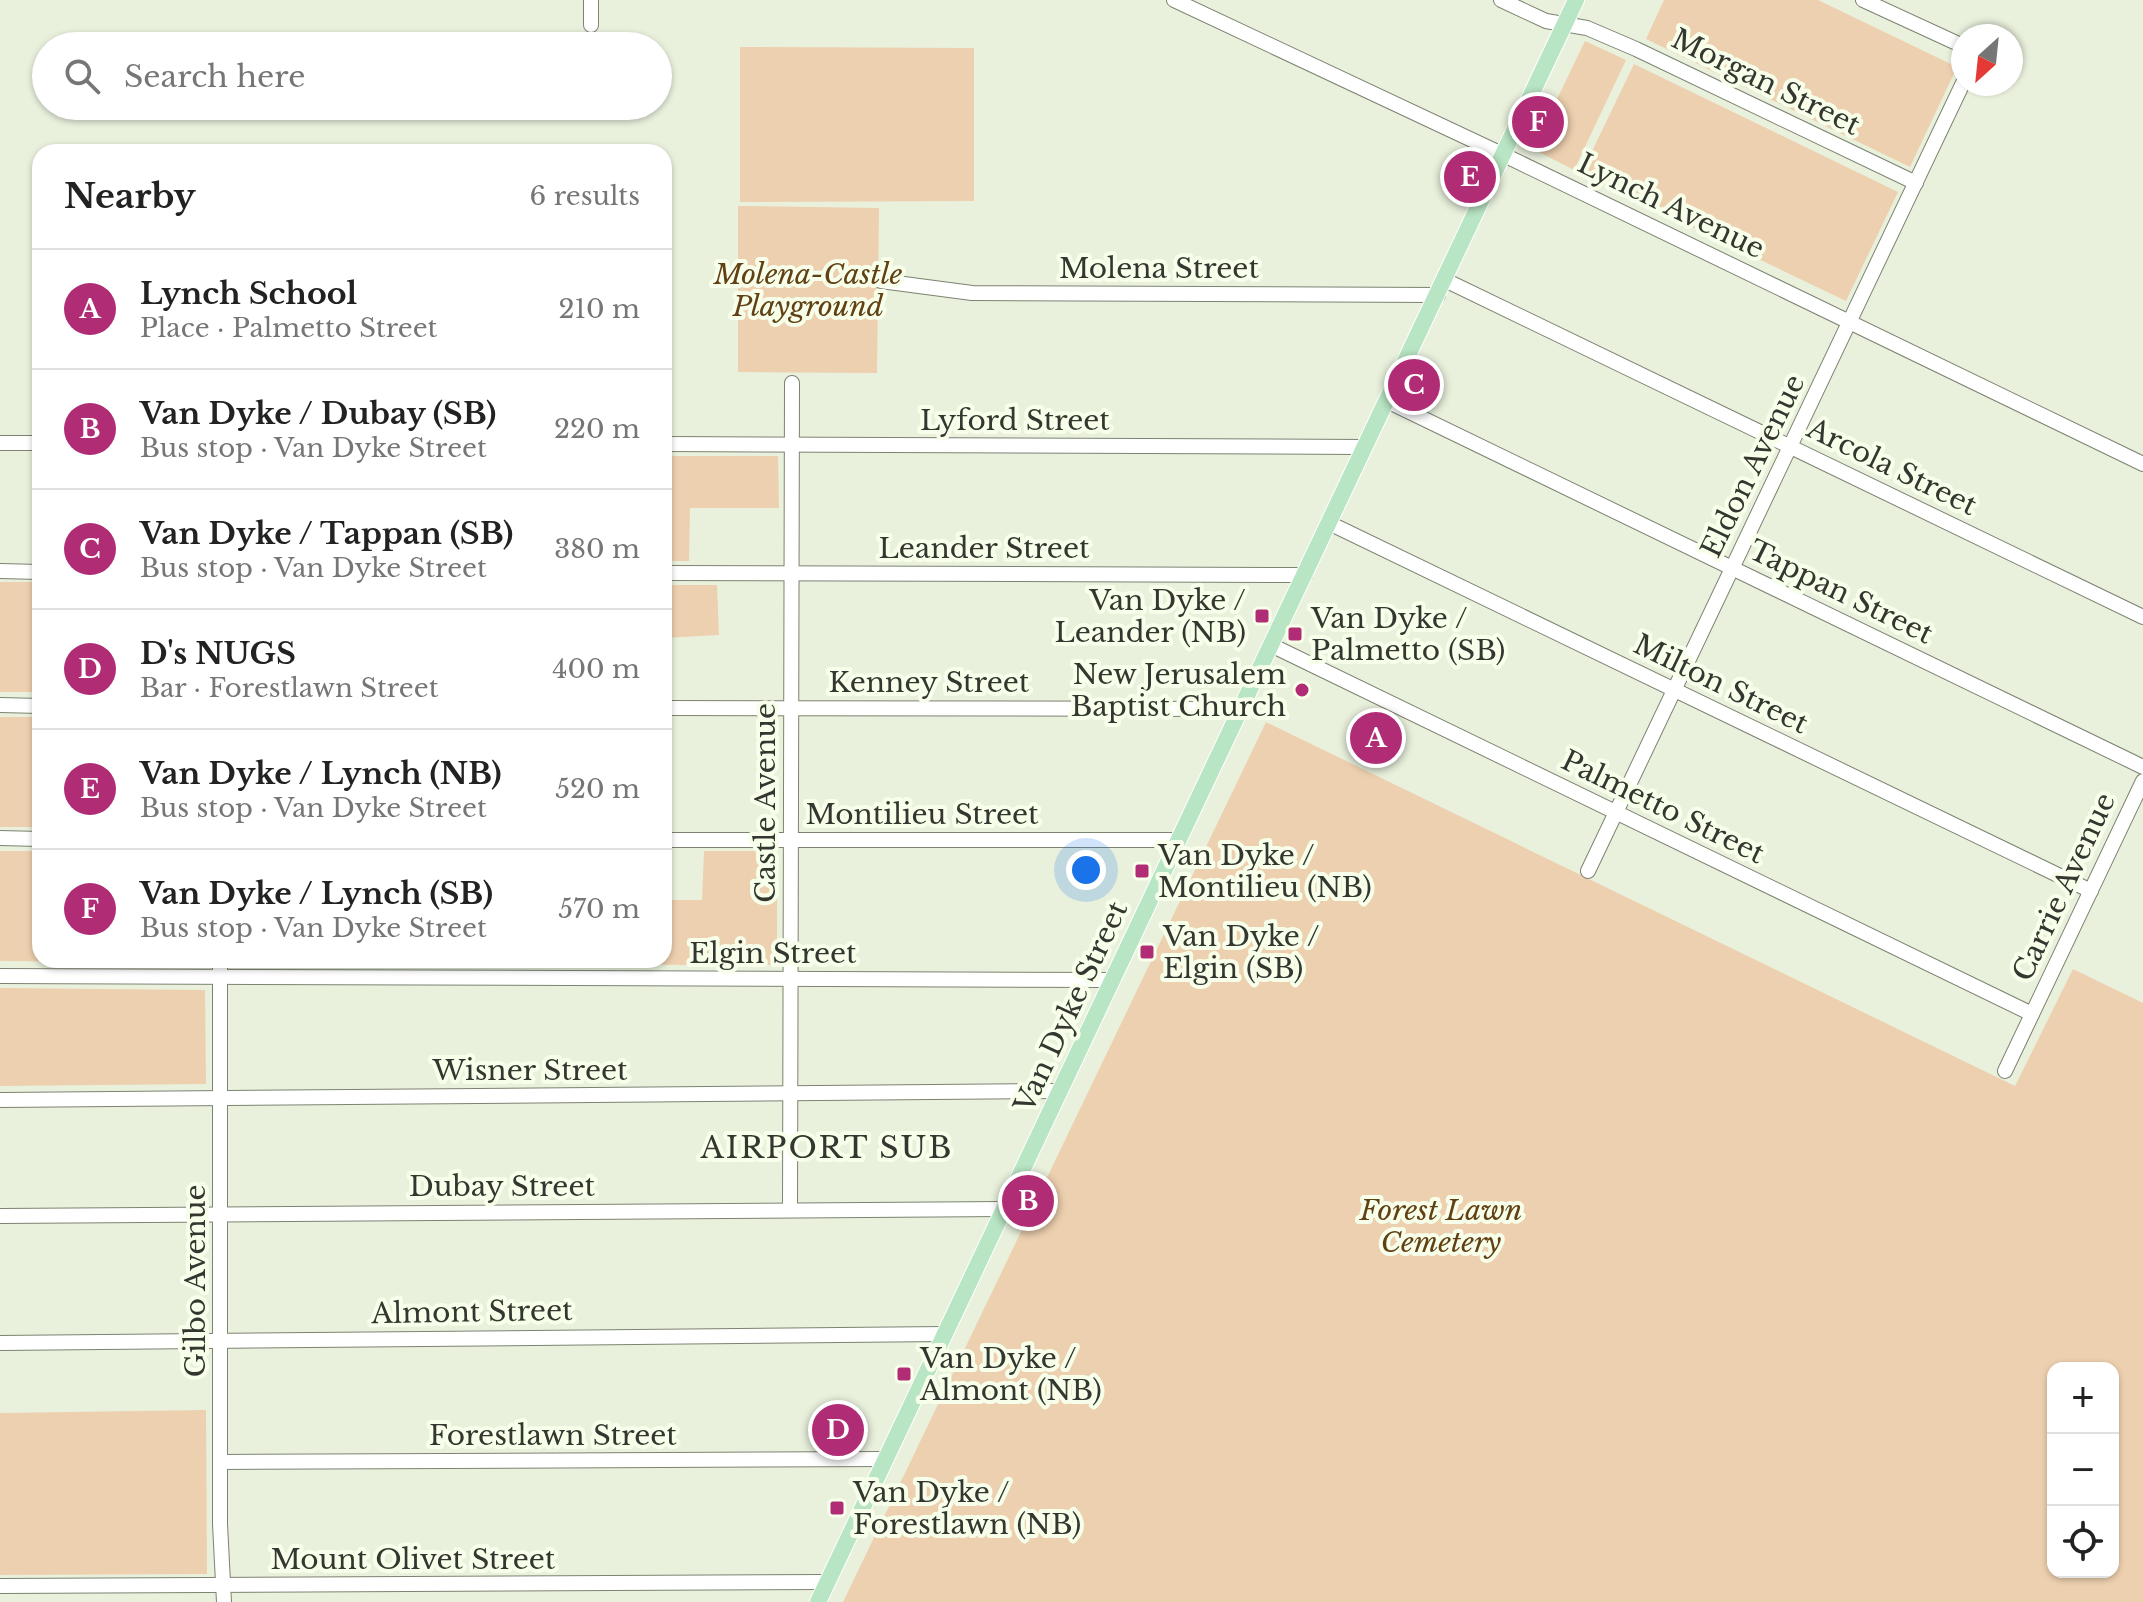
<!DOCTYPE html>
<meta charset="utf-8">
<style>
body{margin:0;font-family:"Libre Baskerville",serif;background:#f2f2f2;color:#222}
.controls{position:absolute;right:24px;bottom:24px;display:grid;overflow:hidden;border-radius:16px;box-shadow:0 2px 6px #0004}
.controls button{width:72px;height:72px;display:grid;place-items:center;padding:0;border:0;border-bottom:2px solid #e0e0e0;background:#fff;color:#222;font:40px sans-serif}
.compass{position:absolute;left:1951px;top:24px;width:72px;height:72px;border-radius:50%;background:#fff;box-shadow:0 2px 6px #0004;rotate:207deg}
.you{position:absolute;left:1086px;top:870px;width:28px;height:28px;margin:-20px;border:6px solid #fff;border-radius:50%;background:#1a73e8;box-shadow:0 0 0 12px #1a73e833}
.badge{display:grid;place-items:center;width:52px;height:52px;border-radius:50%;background:#b02d76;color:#fff;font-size:26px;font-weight:700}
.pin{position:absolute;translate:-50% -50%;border:4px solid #fff;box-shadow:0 2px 8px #0006}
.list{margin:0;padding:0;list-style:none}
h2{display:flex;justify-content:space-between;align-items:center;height:104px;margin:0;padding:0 32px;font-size:34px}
h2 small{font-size:26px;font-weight:400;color:#767676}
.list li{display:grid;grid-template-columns:52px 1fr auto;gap:24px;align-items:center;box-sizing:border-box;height:120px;padding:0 32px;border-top:2px solid #e0e0e0}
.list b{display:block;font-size:30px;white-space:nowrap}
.list p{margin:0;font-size:26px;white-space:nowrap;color:#767676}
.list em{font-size:26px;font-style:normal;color:#767676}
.icon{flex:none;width:44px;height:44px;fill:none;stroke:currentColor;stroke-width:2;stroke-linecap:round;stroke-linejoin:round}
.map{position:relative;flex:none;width:2143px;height:1602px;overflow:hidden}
.search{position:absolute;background:#fff;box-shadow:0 2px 6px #0004;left:32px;top:32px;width:640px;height:88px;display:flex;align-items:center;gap:20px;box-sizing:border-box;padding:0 28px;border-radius:44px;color:#767676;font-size:30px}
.panel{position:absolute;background:#fff;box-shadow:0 2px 6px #0004;left:32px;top:144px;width:640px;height:824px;border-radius:24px}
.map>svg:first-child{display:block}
.green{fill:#edd0af;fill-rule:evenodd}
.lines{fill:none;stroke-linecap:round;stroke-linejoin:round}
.minor-casing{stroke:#7c8371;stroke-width:16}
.major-casing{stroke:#fff;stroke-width:18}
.minor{stroke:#fff;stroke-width:14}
.major{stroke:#b8e5c3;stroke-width:16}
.poi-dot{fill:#b02d76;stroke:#f7ffea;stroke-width:3}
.labels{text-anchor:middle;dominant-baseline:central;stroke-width:8;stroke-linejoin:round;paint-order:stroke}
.street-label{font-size:28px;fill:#34372f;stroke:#f7ffea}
.park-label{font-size:28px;font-style:italic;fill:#614014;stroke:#f7ffea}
.poi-label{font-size:28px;fill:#34372f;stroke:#f7ffea;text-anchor:start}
.neighbourhood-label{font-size:30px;letter-spacing:2px;fill:#34372f;stroke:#f7ffea}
</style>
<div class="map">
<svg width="2143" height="1602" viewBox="0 0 2143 1602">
<rect width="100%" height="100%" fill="#e9f1dd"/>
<!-- green -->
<g class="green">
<path d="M1664 0H1818L1957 67 1910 167 1646 39Z"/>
<path d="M1585 41 1626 60 1574 170 1533 149Z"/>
<path d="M740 47 974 48V201L740 202Z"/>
<path d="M1634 64 1898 192 1846 301 1581 174Z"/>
<path d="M738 206 879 208 877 373 738 372Z"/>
<path d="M664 456H778L779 508H690L689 561H664Z"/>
<rect x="0" y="582" width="40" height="110"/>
<path d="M664 585H717L719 635 664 638Z"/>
<rect x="0" y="717" width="40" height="110"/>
<path d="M1266 722 2015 1086 2073 969 2143 1003V1602H843ZM2053 1368H2113V1572H2053Z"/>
<path d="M0 851H40V960H204V963L0 961Z"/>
<path d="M704 851H777V965L230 964V960H664V900H702Z"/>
<path d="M0 988 205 990 206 1084 0 1086Z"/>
<path d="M206 1410 207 1574 0 1575V1413Z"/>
</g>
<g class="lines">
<defs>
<g id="minor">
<path d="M591 0V25"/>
<path d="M1174 0 1504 155 2143 464"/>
<path d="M1501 0 1546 21 1587 28 1636 49 1916 183"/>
<path d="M1863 0 1963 46"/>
<path d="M1445 280 2143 617"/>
<path d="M881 281 972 293 1438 295"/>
<path d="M1387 401 2143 767"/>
<path d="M0 443H40"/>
<path d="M664 444 1365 447"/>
<path d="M1329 523 2091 891"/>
<path d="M0 571 40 572"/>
<path d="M664 573 1305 575"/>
<path d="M1271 645 2032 1014"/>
<path d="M0 705 40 706"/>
<path d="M664 708 1241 709"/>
<path d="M0 838 40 839"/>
<path d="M664 840H1179"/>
<path d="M1588 871 1963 83"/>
<path d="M220 960V1524L224 1602"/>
<path d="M0 976 1113 980"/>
<path d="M2005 1071 2143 781"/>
<path d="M0 1100 1060 1091"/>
<path d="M790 1210 792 383"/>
<path d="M0 1216 1004 1209"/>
<path d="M0 1343 945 1334"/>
<path d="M221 1462 885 1459"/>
<path d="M0 1586 827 1582"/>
</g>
<path id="major" d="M818 1602 1576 0"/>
</defs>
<!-- minor casing -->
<use href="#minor" class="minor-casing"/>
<!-- major casing -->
<use href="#major" class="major-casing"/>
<!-- minor -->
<use href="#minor" class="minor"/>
<!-- major -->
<use href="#major" class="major"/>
</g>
<!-- markers -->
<g class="poi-dot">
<rect x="1254" y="608" width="16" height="16" rx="4"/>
<rect x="1287" y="626" width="16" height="16" rx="4"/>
<circle cx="1302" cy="690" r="8"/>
<rect x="1134" y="863" width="16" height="16" rx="4"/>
<rect x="1139" y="944" width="16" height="16" rx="4"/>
<rect x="896" y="1366" width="16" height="16" rx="4"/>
<rect x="829" y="1500" width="16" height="16" rx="4"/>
</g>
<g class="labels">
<!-- street labels -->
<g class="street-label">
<text transform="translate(1766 82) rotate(26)">Morgan Street</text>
<text transform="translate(1671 206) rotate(26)">Lynch Avenue</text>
<text x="1159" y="268">Molena Street</text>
<text x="1015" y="420">Lyford Street</text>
<text transform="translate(1753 466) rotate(-64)">Eldon Avenue</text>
<text transform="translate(1892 467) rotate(26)">Arcola Street</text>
<text x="984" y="548">Leander Street</text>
<text transform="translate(1841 592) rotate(26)">Tappan Street</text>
<text x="929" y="682">Kenney Street</text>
<text transform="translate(1721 684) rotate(26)">Milton Street</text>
<text transform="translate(765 803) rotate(-90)">Castle Avenue</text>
<text transform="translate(1663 807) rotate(26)">Palmetto Street</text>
<text x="922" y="814">Montilieu Street</text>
<text transform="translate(2064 887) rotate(-65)">Carrie Avenue</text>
<text x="773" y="953">Elgin Street</text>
<text transform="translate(1071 1007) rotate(-65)">Van Dyke Street</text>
<text x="530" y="1070">Wisner Street</text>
<text x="502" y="1186">Dubay Street</text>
<text transform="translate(195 1281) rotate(-90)">Gilbo Avenue</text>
<text transform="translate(472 1312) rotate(-1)">Almont Street</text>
<text x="553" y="1435">Forestlawn Street</text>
<text x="413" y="1559">Mount Olivet Street</text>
</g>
<!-- park labels -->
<g class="park-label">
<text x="808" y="274">Molena-Castle<tspan x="808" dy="32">Playground</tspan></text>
<text x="1441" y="1210">Forest Lawn<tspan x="1441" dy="32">Cemetery</tspan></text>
</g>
<!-- poi labels -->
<g class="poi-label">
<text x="1246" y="600" text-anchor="end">Van Dyke /<tspan x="1246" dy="32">Leander (NB)</tspan></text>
<text x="1311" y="618">Van Dyke /<tspan x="1311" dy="32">Palmetto (SB)</tspan></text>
<text x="1286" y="674" text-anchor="end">New Jerusalem<tspan x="1286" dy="32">Baptist Church</tspan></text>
<text x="1158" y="855">Van Dyke /<tspan x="1158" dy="32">Montilieu (NB)</tspan></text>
<text x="1163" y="936">Van Dyke /<tspan x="1163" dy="32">Elgin (SB)</tspan></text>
<text x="920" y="1358">Van Dyke /<tspan x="920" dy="32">Almont (NB)</tspan></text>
<text x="853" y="1492">Van Dyke /<tspan x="853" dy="32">Forestlawn (NB)</tspan></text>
</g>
<!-- neighbourhood labels -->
<g class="neighbourhood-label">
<text x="827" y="1147">AIRPORT SUB</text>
</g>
</g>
</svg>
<div class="controls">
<button>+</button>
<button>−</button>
<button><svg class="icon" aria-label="locate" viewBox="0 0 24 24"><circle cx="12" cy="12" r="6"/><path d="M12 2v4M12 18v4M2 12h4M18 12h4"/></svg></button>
</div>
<svg class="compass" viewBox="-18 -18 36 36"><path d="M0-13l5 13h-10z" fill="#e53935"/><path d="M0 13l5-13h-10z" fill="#767676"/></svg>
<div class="you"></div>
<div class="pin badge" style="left:1376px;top:738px">A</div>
<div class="pin badge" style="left:1028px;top:1201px">B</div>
<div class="pin badge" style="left:1414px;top:385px">C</div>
<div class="pin badge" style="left:838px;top:1430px">D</div>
<div class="pin badge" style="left:1470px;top:177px">E</div>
<div class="pin badge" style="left:1538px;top:122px">F</div>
<div class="search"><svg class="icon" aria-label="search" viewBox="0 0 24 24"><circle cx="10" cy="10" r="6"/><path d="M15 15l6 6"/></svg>Search here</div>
<section class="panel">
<h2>Nearby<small>6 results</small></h2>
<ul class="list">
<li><span class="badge">A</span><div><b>Lynch School</b><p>Place · Palmetto Street</p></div><em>210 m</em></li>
<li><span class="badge">B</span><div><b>Van Dyke / Dubay (SB)</b><p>Bus stop · Van Dyke Street</p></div><em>220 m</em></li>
<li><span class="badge">C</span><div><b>Van Dyke / Tappan (SB)</b><p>Bus stop · Van Dyke Street</p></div><em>380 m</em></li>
<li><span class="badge">D</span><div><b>D's NUGS</b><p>Bar · Forestlawn Street</p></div><em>400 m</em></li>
<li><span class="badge">E</span><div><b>Van Dyke / Lynch (NB)</b><p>Bus stop · Van Dyke Street</p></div><em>520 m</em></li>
<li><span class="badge">F</span><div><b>Van Dyke / Lynch (SB)</b><p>Bus stop · Van Dyke Street</p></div><em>570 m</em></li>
</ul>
</section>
</div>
